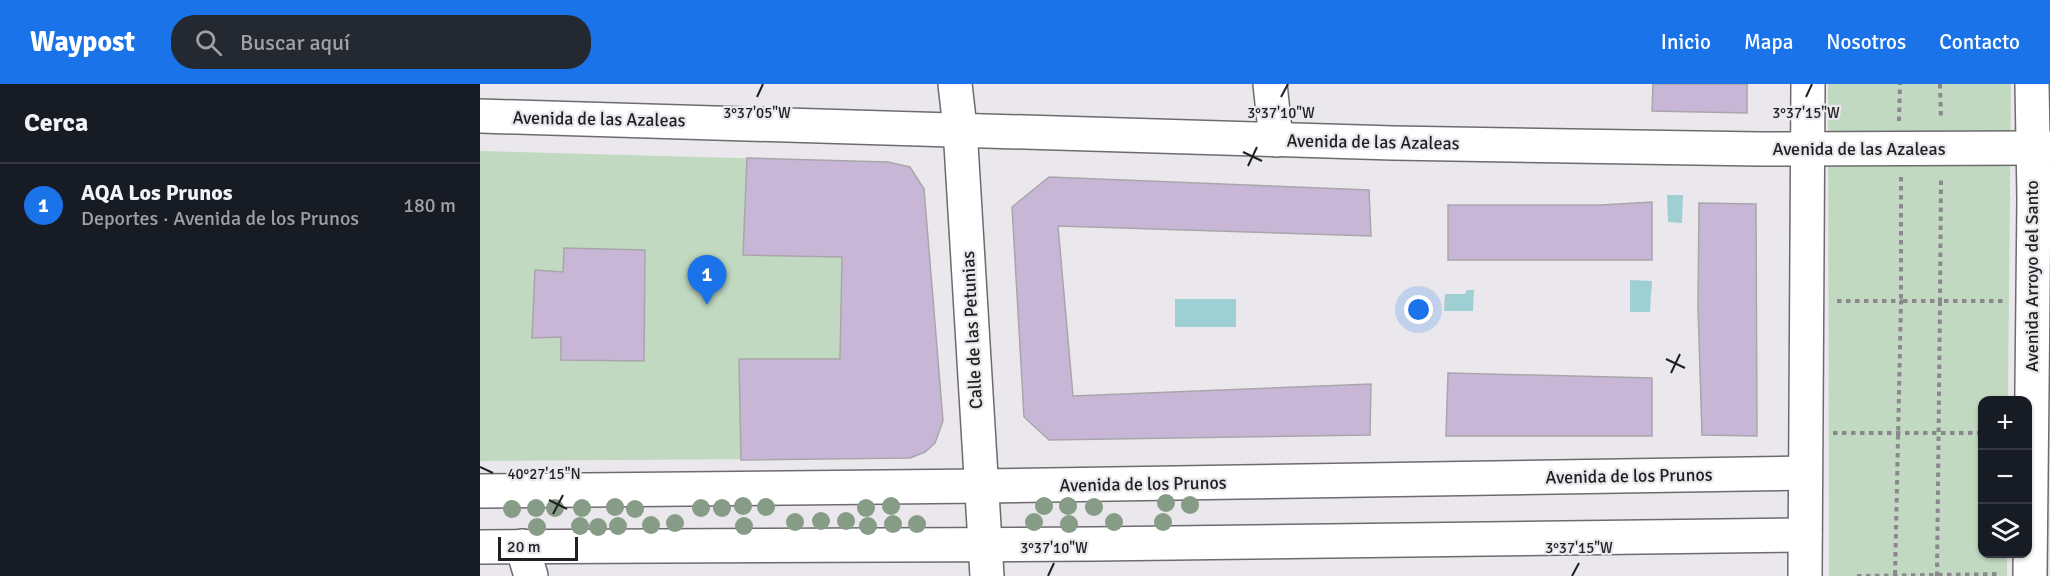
<!DOCTYPE html>
<html lang="es">
<meta charset="utf-8">
<style>
body{margin:0;font-family:Signika,sans-serif;background:#242831;color:#f1f3f6}
.controls{position:absolute;right:18px;bottom:18px;display:grid;overflow:hidden;border-radius:12px;box-shadow:0 2px 4px #0004}
.controls button{width:54px;height:54px;display:grid;place-items:center;padding:0;border:0;border-bottom:2px solid #363941;background:#171b24;color:#f1f3f6;font:30px sans-serif}
.scale{position:absolute;left:18px;bottom:15px;width:80px;box-sizing:border-box;padding-left:6px;border:3px solid #201f21;border-top:0;font-size:16px;line-height:21px;white-space:nowrap;color:#201f21;-webkit-text-stroke:4px #ebe8ed;paint-order:stroke}
.you{position:absolute;left:939px;top:226px;width:21px;height:21px;margin:-15px;border:4px solid #fff;border-radius:50%;background:#1a73e8;box-shadow:0 0 0 9px #1a73e833}
.badge{display:grid;place-items:center;width:39px;height:39px;border-radius:50%;background:#1a73e8;color:#fff;font-size:20px;font-weight:700}
.pin{position:absolute;translate:-50% -50px;filter:drop-shadow(0 2px 3px #0008)}
.pin::after{content:'';position:absolute;top:32px;width:21px;height:18px;background:inherit;clip-path:polygon(0 0,100% 0,50% 100%)}
.list{margin:0;padding:0;list-style:none}
h2{display:flex;justify-content:space-between;align-items:center;height:78px;margin:0;padding:0 24px;font-size:26px}
h2 small{font-size:20px;font-weight:400;color:#9ea1a6}
.list li{display:grid;grid-template-columns:39px 1fr auto;gap:18px;align-items:center;box-sizing:border-box;height:84px;padding:0 24px;border-top:2px solid #363941}
.list b{display:block;font-size:22px;white-space:nowrap}
.list p{margin:0;font-size:20px;white-space:nowrap;color:#9ea1a6}
.list em{font-size:20px;font-style:normal;color:#9ea1a6}
.icon{flex:none;width:33px;height:33px;fill:none;stroke:currentColor;stroke-width:2;stroke-linecap:round;stroke-linejoin:round}
.map{position:relative;flex:none;width:1570px;height:492px;overflow:hidden}
header{display:flex;align-items:center;gap:36px;box-sizing:border-box;height:84px;padding:0 30px;background:#1a73e8;color:#fff}
header strong{font-size:28px}
nav{display:flex;gap:33px;margin-inline-start:auto;font-size:21px}
.search{width:420px;height:54px;background:#242831;display:flex;align-items:center;gap:15px;box-sizing:border-box;padding:0 21px;border-radius:24px;color:#9ea1a6;font-size:22px}
main{display:flex}
aside{flex:1;background:#171b24}
.map>svg:first-child{display:block}
.green{fill:#c1d9c1}
.water{fill:#9ecfd3}
.building{fill:#c8b6d7;stroke:#a9a6ab;stroke-width:1.5}
.lines{fill:none;stroke-linecap:round;stroke-linejoin:round}
.minor-casing{stroke:#6e6b6f;stroke-width:36}
.path{stroke:#8a888c;stroke-width:4;stroke-dasharray:4.5 4.5;stroke-linecap:butt}
.minor{stroke:#fff;stroke-width:33}
.tree{fill:#869c87}
.ticks{fill:none;stroke:#201f21;stroke-width:2}
.labels{text-anchor:middle;dominant-baseline:central;stroke-width:4.5;stroke-linejoin:round;paint-order:stroke}
.street-label{font-size:18px;fill:#201f21;stroke:#ebe8ed}
.ticks-label{font-size:15px;text-anchor:middle;fill:#201f21;stroke:#ebe8ed;stroke-width:4.5;stroke-linejoin:round;paint-order:stroke}
</style>
<header>
<strong>Waypost</strong>
<div class="search"><svg class="icon" aria-label="search" viewBox="0 0 24 24"><circle cx="10" cy="10" r="6"/><path d="M15 15l6 6"/></svg>Buscar aquí</div>
<nav><a>Inicio</a><a>Mapa</a><a>Nosotros</a><a>Contacto</a></nav>
</header>
<main>
<aside>
<h2>Cerca<small></small></h2>
<ul class="list">
<li><span class="badge">1</span><div><b>AQA Los Prunos</b><p>Deportes · Avenida de los Prunos</p></div><em>180 m</em></li>
</ul>
</aside>
<div class="map">
<svg width="1570" height="492" viewBox="0 0 1570 492">
<rect width="100%" height="100%" fill="#ebe8ed"/>
<!-- green -->
<g class="green">
<path d="M1348 0H1531L1528 316H1502V470H1527V492H1349Z"/>
<path d="M0 67 408 78 430 83 444 105 463 337 455 359 430 374 0 377Z"/>
</g>
<!-- water -->
<g class="water">
<path d="M1187 111H1203L1202 139 1188 138Z"/>
<path d="M1150 196 1172 197 1170 228H1150Z"/>
<path d="M987 206H994L993 227H964L965 210H985Z"/>
<rect x="695" y="215" width="61" height="28"/>
</g>
<!-- building -->
<g class="building">
<path d="M1173 0H1267V29L1172 27Z"/>
<path d="M267 74 408 78 430 83 444 105 463 337 455 359 445 368 430 374 261 376 259 275H360L362 173 263 171Z"/>
<path d="M569 93 889 106 891 152 578 142 593 312 891 300 890 351 569 356 544 333 532 123Z"/>
<path d="M1172 118V176H968V121H1121Z"/>
<path d="M1219 119 1276 120 1277 352 1222 351 1218 223Z"/>
<path d="M84 164 165 166 164 277 81 276V253L52 254 55 186 83 188Z"/>
<path d="M968 289 1172 294V352H966Z"/>
</g>
<g class="lines">
<defs>
<g id="minor">
<path d="M475 0 480 44 507 492"/>
<path d="M790 0 796 56"/>
<path d="M0 32 913 59 1280 65 1570 64"/>
<path d="M0 407 502 402 1325 389"/>
<path d="M42 462 51 492"/>
<path d="M0 463 615 460 1325 451"/>
<path d="M1325 492 1328 0"/>
<path d="M1550 492 1554 115 1552 0"/>
</g>
</defs>
<!-- minor casing -->
<use href="#minor" class="minor-casing"/>
<!-- path -->
<g class="path">
<path d="M1460 0 1461 36"/>
<path d="M1419 37 1420 0"/>
<path d="M1421 93V217H1460L1461 94"/>
<path d="M1357 217H1421L1415 492"/>
<path d="M1353 349H1502"/>
<path d="M1377 492 1521 490"/>
<path d="M1457 492 1460 217H1523"/>
</g>
<!-- minor -->
<use href="#minor" class="minor"/>
</g>
<!-- trees -->
<g class="tree">
<circle cx="686" cy="419" r="9"/>
<circle cx="710" cy="421" r="9"/>
<circle cx="263" cy="422" r="9"/>
<circle cx="411" cy="422" r="9"/>
<circle cx="564" cy="422" r="9"/>
<circle cx="588" cy="422" r="9"/>
<circle cx="135" cy="423" r="9"/>
<circle cx="286" cy="423" r="9"/>
<circle cx="614" cy="423" r="9"/>
<circle cx="56" cy="424" r="9"/>
<circle cx="75" cy="424" r="9"/>
<circle cx="102" cy="424" r="9"/>
<circle cx="221" cy="424" r="9"/>
<circle cx="242" cy="424" r="9"/>
<circle cx="386" cy="424" r="9"/>
<circle cx="32" cy="425" r="9"/>
<circle cx="155" cy="425" r="9"/>
<circle cx="341" cy="437" r="9"/>
<circle cx="366" cy="437" r="9"/>
<circle cx="315" cy="438" r="9"/>
<circle cx="554" cy="438" r="9"/>
<circle cx="634" cy="438" r="9"/>
<circle cx="683" cy="438" r="9"/>
<circle cx="195" cy="439" r="9"/>
<circle cx="413" cy="440" r="9"/>
<circle cx="437" cy="440" r="9"/>
<circle cx="589" cy="440" r="9"/>
<circle cx="171" cy="441" r="9"/>
<circle cx="100" cy="442" r="9"/>
<circle cx="138" cy="442" r="9"/>
<circle cx="264" cy="442" r="9"/>
<circle cx="388" cy="442" r="9"/>
<circle cx="57" cy="443" r="9"/>
<circle cx="118" cy="443" r="9"/>
</g>
<!-- ticks -->
<path class="ticks" d="M277 13 283 0M801 13 808 0M1326 13 1332 0M763 68 782 77M768 82 777 63M1186 275 1205 284M1191 289 1200 270M0 383 13 389M69 416 87 425M73 430 83 411M568 492 574 479M1092 492 1099 479"/>
<g class="labels">
<!-- street labels -->
<g class="street-label">
<text transform="translate(119 35) rotate(1)">Avenida de las Azaleas</text>
<text transform="translate(893 58) rotate(1)">Avenida de las Azaleas</text>
<text x="1379" y="65">Avenida de las Azaleas</text>
<text transform="translate(1552 192) rotate(-90)">Avenida Arroyo del Santo</text>
<text transform="translate(492 246) rotate(-93)">Calle de las Petunias</text>
<text transform="translate(1149 392) rotate(-1)">Avenida de los Prunos</text>
<text transform="translate(663 400) rotate(-1)">Avenida de los Prunos</text>
</g>
</g>
<g class="ticks-label">
<text x="1326" y="34">3°37'15"W</text>
<text x="277" y="34">3°37'05"W</text>
<text x="801" y="34">3°37'10"W</text>
<text x="64" y="395">40°27'15"N</text>
<text x="574" y="469">3°37'10"W</text>
<text x="1099" y="469">3°37'15"W</text>
</g>
</svg>
<div class="controls">
<button>+</button>
<button>−</button>
<button><svg class="icon" aria-label="layers" viewBox="0 0 24 24"><path d="M12 4l9 5-9 5-9-5zM3 14l9 5 9-5"/></svg></button>
</div>
<div class="scale">20 m</div>
<div class="you"></div>
<div class="pin badge" style="left:227px;top:221px">1</div>
</div>
</main>
